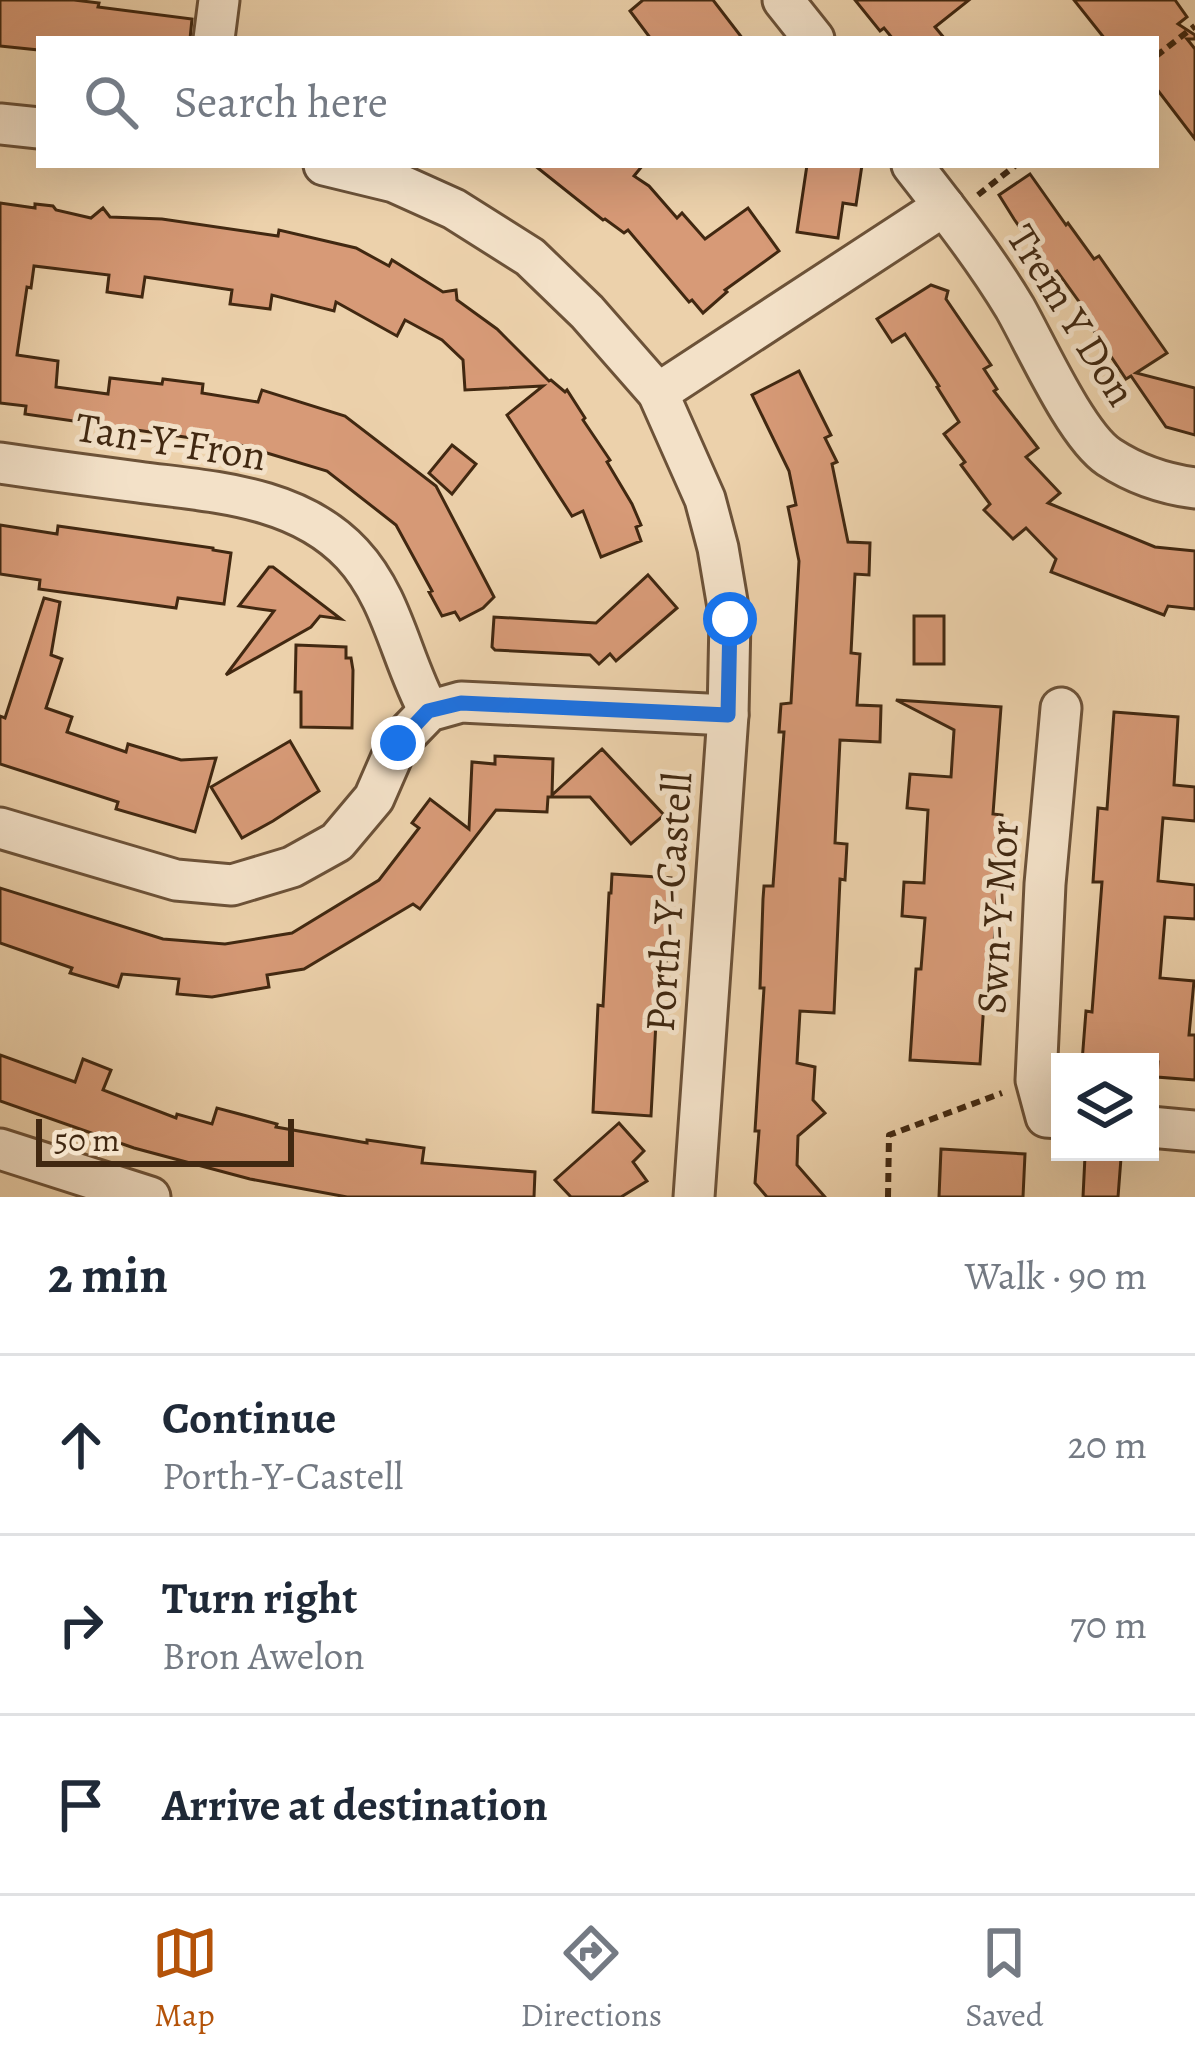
<!DOCTYPE html>
<meta charset="utf-8">
<style>
body{margin:0;font-family:Alegreya,serif;background:#f2f2f3;color:#1f2937}
.controls{position:absolute;right:36px;bottom:36px;display:grid;overflow:hidden;border-radius:0px;box-shadow:0 12px 48px #0002}
.controls button{width:108px;height:108px;display:grid;place-items:center;padding:0;border:0;border-bottom:3px solid #e0e1e3;background:#fff;color:#1f2937;font:60px sans-serif}
.scale{position:absolute;left:36px;bottom:30px;width:258px;box-sizing:border-box;padding-left:12px;border:6px solid #412811;border-top:0;font-size:33px;line-height:42px;white-space:nowrap;color:#412811;-webkit-text-stroke:9px #f3e1c8;paint-order:stroke}
.stop{position:absolute;width:36px;height:36px;margin:-27px;border:9px solid #1a73e8;border-radius:50%;background:#fff}
.stop.end{background:#1a73e8;border-color:#fff;box-shadow:0 3px 12px #0008}
.list{margin:0;padding:0;list-style:none}
h2{display:flex;justify-content:space-between;align-items:center;height:156px;margin:0;padding:0 48px;font-size:51px}
h2 small{font-size:39px;font-weight:400;color:#747a83}
.list li{display:grid;grid-template-columns:78px 1fr auto;gap:36px;align-items:center;box-sizing:border-box;height:180px;padding:0 48px;border-top:3px solid #e0e1e3}
.list b{display:block;font-size:45px;white-space:nowrap}
.list p{margin:0;font-size:39px;white-space:nowrap;color:#747a83}
.list em{font-size:39px;font-style:normal;color:#747a83}
.icon{flex:none;width:66px;height:66px;fill:none;stroke:currentColor;stroke-width:2;stroke-linecap:round;stroke-linejoin:round}
.map{position:relative;flex:none;width:1195px;height:1197px;overflow:hidden}
.search{position:absolute;background:#fff;box-shadow:0 12px 48px #0002;left:36px;right:36px;top:36px;height:132px;display:flex;align-items:center;gap:30px;box-sizing:border-box;padding:0 42px;border-radius:0px;color:#747a83;font-size:45px}
.sheet{height:696px;background:#fff}
nav{display:flex;justify-content:space-around;align-items:center;box-sizing:border-box;height:168px;border-top:3px solid #e0e1e3;background:#fff;font-size:33px;color:#747a83}
nav a{display:grid;justify-items:center;gap:6px}
nav .on{color:#b45309}
.map>svg:first-child{display:block}
.building{fill:#d79a77;stroke:#412811;stroke-width:3}
.lines{fill:none;stroke-linecap:round;stroke-linejoin:round}
.minor-casing{stroke:#6c5238;stroke-width:45}
.path{stroke:#412811;stroke-width:6;stroke-dasharray:9 6;stroke-linecap:butt}
.minor{stroke:#f3e1c8;stroke-width:39}
.route{stroke:#1a73e8;stroke-width:15}
.labels{text-anchor:middle;dominant-baseline:central;stroke-width:10;stroke-linejoin:round;paint-order:stroke}
.street-label{font-size:42px;fill:#412811;stroke:#f3e1c8}
</style>
<div class="map">
<svg width="1195" height="1197" viewBox="0 0 1195 1197">
<rect width="100%" height="100%" fill="#ecd1ab"/>
<filter id="stains"><feTurbulence type="fractalNoise" baseFrequency=".00167" numOctaves="4"/><feColorMatrix values="0 0 0 0 .2 0 0 0 0 .09 0 0 0 0 .02 0 0 0 .5 -.17"/></filter>
<radialGradient id="worn" r=".72"><stop offset=".6" stop-color="#630" stop-opacity="0"/><stop offset="1" stop-color="#630" stop-opacity=".3"/></radialGradient>
<!-- building -->
<g class="building">
<path d="M0 0H74L99 3 98 7 192 19 190 39H39V50L0 46Z"/>
<path d="M643 0H713L743 39H651L630 11Z"/>
<path d="M855 0H969L935 27 945 39H893L884 28 880 31Z"/>
<path d="M1074 0H1175L1187 17 1178 24 1195 35V39H1187L1195 49V139L1156 88V39H1105Z"/>
<path d="M534 165H643L634 176 649 186 677 218 682 213 705 239 748 208 779 251 725 290 727 292 703 313 692 300 689 302 628 230 624 233 605 219 603 220Z"/>
<path d="M807 165H862L856 205 843 203 838 238 797 232Z"/>
<path d="M1030 174 1066 225 1068 223 1094 259 1099 256 1167 353 1136 373 1195 388V435L1166 427 1131 376 1126 379 1086 319 1090 317 1057 271 1054 273 1038 250 1036 251 1014 219 999 195Z"/>
<path d="M0 203 35 208V204L53 206 56 210 91 218 103 208 110 217 162 219 278 236 279 230 356 248 389 266 392 260 443 292 456 290 457 300 497 329 549 381 551 380 565 392 567 390 585 418 583 420 610 460 607 462 632 504 641 525 636 527 641 541 601 557 583 511 572 516 507 415 543 386 465 390 463 360 442 340 405 320 397 336 336 302 334 311 272 295 270 309 230 304 232 290 145 277 142 297 107 292 109 275 34 266 31 288 27 287 17 355 58 361 56 387 108 394 110 378 162 384 163 379 203 384 202 393 258 402 262 390 345 416 436 486 494 597 483 608 460 620 455 612 442 616 429 592 432 591 396 525 327 471 240 445 25 414 26 406 0 403Z"/>
<path d="M931 285 948 291 946 299 991 365 984 369 997 389 994 391 1038 448 1026 457 1060 493 1048 503 1155 547 1195 551V609L1168 606 1164 615 1051 572 1056 559 1026 528 1013 539 984 510 990 504 961 465 965 462 944 434 959 422 937 387 939 386 905 334 892 342 877 319Z"/>
<path d="M799 371 831 435 825 438 837 462 832 464 848 542 870 543 869 575 855 574 851 653 860 654 857 705 881 706 880 742 840 740 835 843 847 844 845 880 840 879 834 1013 800 1011 797 1063 815 1067 813 1100 825 1113 798 1136 797 1165 825 1197H767L755 1183 759 1131H755L764 988H760L763 899 764 886H773L784 732H779L781 704 791 703 799 561 788 507 796 505 789 471 752 395Z"/>
<path d="M452 445 476 464 452 494 429 473Z"/>
<path d="M0 525 57 534 58 526 213 548V550L231 553 224 604 178 598 176 608 39 589 40 580 0 574Z"/>
<path d="M269 567H273L341 619 320 616 311 627 226 675 274 611 239 606Z"/>
<path d="M648 575 677 608 616 661 610 654 599 664 590 655 495 650 492 647 494 617 596 623Z"/>
<path d="M44 598 60 602 51 655 62 659 46 708 72 717 67 732 126 752 128 744 181 760 216 758 195 832 116 809 118 802 0 764V716L5 718Z"/>
<rect x="914" y="616" width="30" height="48"/>
<path d="M296 645 346 647V658H351L353 670 352 728 301 727V692H295Z"/>
<path d="M896 700 1001 707 993 814 1002 815 998 888 992 971H986L980 1064 910 1060 916 969H921L925 918 902 916 904 882 924 883 928 810 907 808 910 774 951 777 954 730Z"/>
<path d="M1114 712 1178 717 1174 785 1195 787V821L1163 818 1158 881 1195 885V919L1165 917 1160 978 1194 981 1189 1035H1195V1080L1157 1077 1158 1062H1082L1086 1011 1092 1012 1102 882H1093L1098 808 1107 809Z"/>
<path d="M290 741 319 791 273 821 242 838 211 787Z"/>
<path d="M602 749 664 815 631 844 590 797H548L547 812 496 810 420 909 413 904 304 969 267 975 269 987 212 997 177 994 179 979 122 974 118 987 70 973 72 968 0 943V888L163 939 225 944 292 933 379 880 419 828 412 823 430 799 469 829 472 762 495 764V756L553 759 552 795Z"/>
<path d="M612 874 671 878 665 984H658L651 1116 593 1112 598 1005 603 1006 609 893H611Z"/>
<path d="M0 1055 75 1082 83 1059 111 1070 103 1090 176 1118 177 1114 212 1124 217 1108 277 1124 276 1127 367 1143V1140L424 1148 422 1163 535 1172 534 1197H347L250 1179 134 1148 0 1101Z"/>
<path d="M619 1123 644 1151 633 1162 647 1181 621 1197H571L555 1180Z"/>
<path d="M941 1149 1025 1154 1023 1197H939Z"/>
<path d="M1085 1156 1121 1158 1118 1197H1083Z"/>
</g>
<g class="lines">
<defs>
<g id="minor">
<path d="M783 0 814 39"/>
<path d="M214 39 219 0"/>
<path d="M0 124 39 128"/>
<path d="M324 165 394 182 454 209 530 257 587 312 658 393 705 499 718 548 730 619 728 715 694 1197"/>
<path d="M912 165C948 211 985 258 1015 308 1036 345 1076 435 1109 457 1135 474 1164 484 1195 488"/>
<path d="M658 393 944 206"/>
<path d="M0 463C46 470 92 476 138 482 212 492 297 495 352 554 393 598 401 660 429 711"/>
<path d="M0 828 176 880 232 885 292 867 337 842 374 798 398 743 429 711 461 702 728 715"/>
<path d="M1060 1118 1046 1117 1036 1080 1045 884 1061 708"/>
<path d="M1150 1127 1195 1131"/>
<path d="M0 1149 150 1197"/>
</g>
</defs>
<!-- minor casing -->
<use href="#minor" class="minor-casing"/>
<!-- path -->
<g class="path">
<path d="M1156 56 1195 26"/>
<path d="M978 195 1016 165"/>
<path d="M888 1197 889 1135 1002 1093"/>
</g>
<!-- minor -->
<use href="#minor" class="minor"/>
</g>
<g class="lines">
<!-- route -->
<path class="route" d="M398 743 428 711 461 703 728 715 730 619"/>
</g>
<g class="labels">
<!-- street labels -->
<g class="street-label">
<text transform="translate(1072 315) rotate(58)">Trem Y Don</text>
<text transform="translate(171 441) rotate(9)">Tan-Y-Fron</text>
<text transform="translate(668 902) rotate(-86)">Porth-Y-Castell</text>
<text transform="translate(997 917) rotate(-86)">Swn-Y-Mor</text>
</g>
</g>
<rect width="100%" height="100%" filter="url(#stains)"/>
<rect width="100%" height="100%" fill="url(#worn)"/>
</svg>
<div class="controls">
<button><svg class="icon" aria-label="layers" viewBox="0 0 24 24"><path d="M12 4l9 5-9 5-9-5zM3 14l9 5 9-5"/></svg></button>
</div>
<div class="scale">50 m</div>
<div class="stop" style="left:730px;top:619px"></div>
<div class="stop end" style="left:398px;top:743px"></div>
<div class="search"><svg class="icon" aria-label="search" viewBox="0 0 24 24"><circle cx="10" cy="10" r="6"/><path d="M15 15l6 6"/></svg>Search here</div>
</div>
<section class="sheet">
<h2>2 min<small>Walk · 90 m</small></h2>
<ul class="list">
<li><svg class="icon" aria-label="ahead" viewBox="0 0 24 24"><path d="M12 20V5M6 11l6-6 6 6"/></svg><div><b>Continue</b><p>Porth-Y-Castell</p></div><em>20 m</em></li>
<li><svg class="icon" aria-label="right" viewBox="0 0 24 24"><path d="M7 20v-9h11M14 6l5 5-5 5"/></svg><div><b>Turn right</b><p>Bron Awelon</p></div><em>70 m</em></li>
<li><svg class="icon" aria-label="arrive" viewBox="0 0 24 24"><path d="M6 21V4h12l-3 4 3 4H6"/></svg><div><b>Arrive at destination</b></div></li>
</ul>
</section>
<nav>
<a class="on"><svg class="icon" aria-label="map" viewBox="0 0 24 24"><path d="M3 6l6-2 6 2 6-2v14l-6 2-6-2-6 2zM9 4v14M15 6v14"/></svg>Map</a>
<a><svg class="icon" aria-label="directions" viewBox="0 0 24 24"><path d="M12 3l9 9-9 9-9-9zM9 14v-3h6M13 9l2 2-2 2"/></svg>Directions</a>
<a><svg class="icon" aria-label="saved" viewBox="0 0 24 24"><path d="M7 4h10v16l-5-4-5 4z"/></svg>Saved</a>
</nav>
